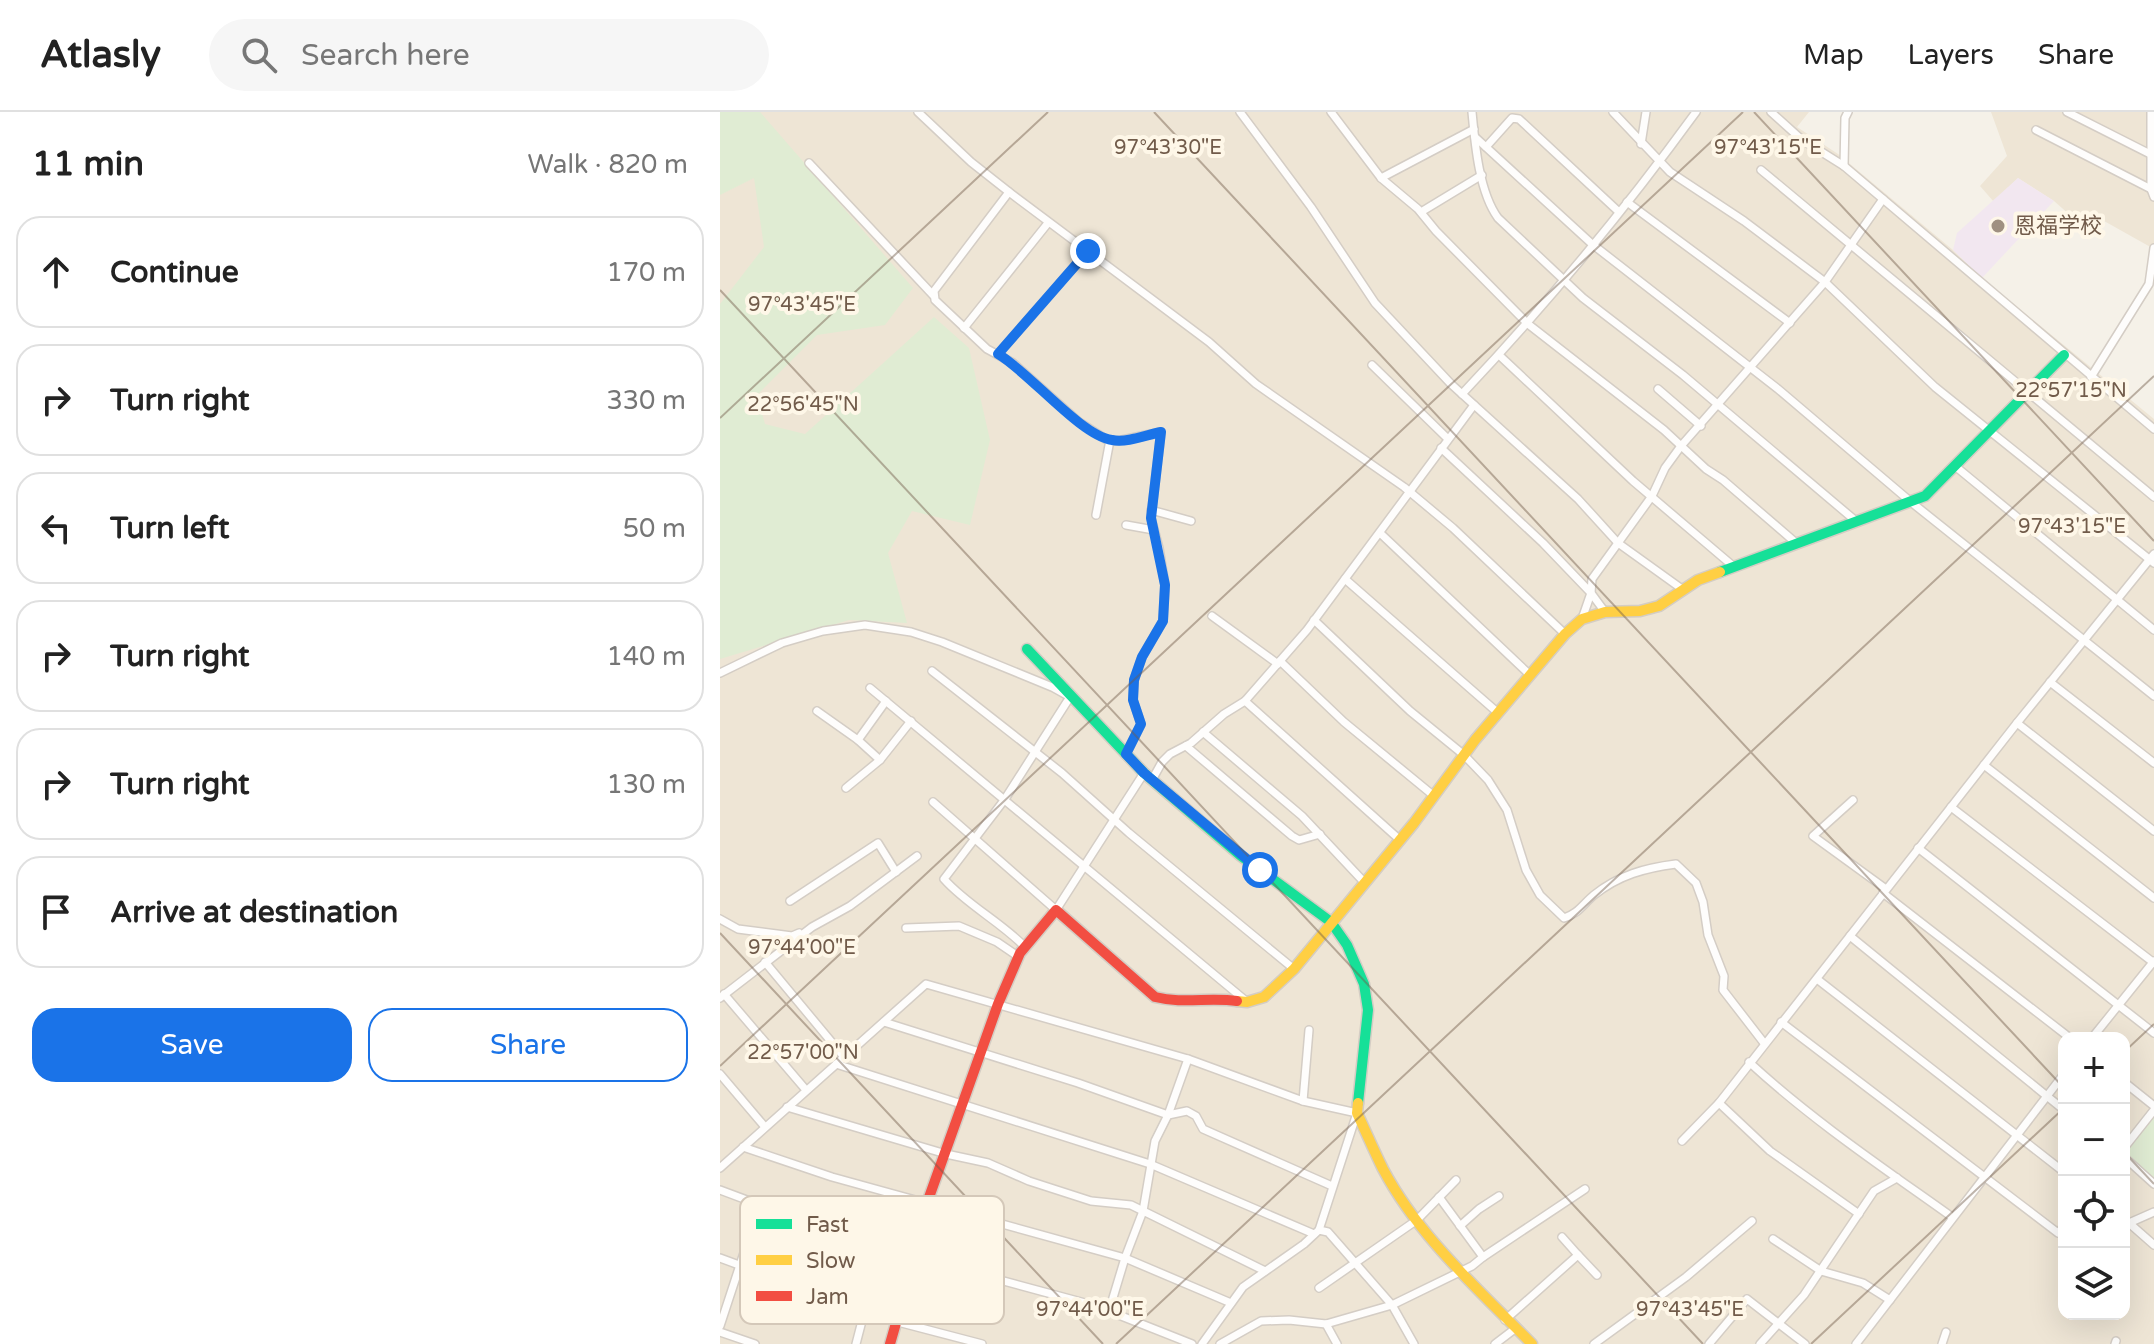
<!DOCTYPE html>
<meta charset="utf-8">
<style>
body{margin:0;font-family:"Varela Round","Noto Sans SC",sans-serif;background:#f6f6f6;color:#222}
.controls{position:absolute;right:24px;bottom:24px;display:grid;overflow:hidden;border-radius:16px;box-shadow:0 8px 32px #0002}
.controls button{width:72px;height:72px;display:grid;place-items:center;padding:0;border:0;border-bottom:2px solid #e0e0e0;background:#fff;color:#222;font:40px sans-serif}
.stop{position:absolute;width:24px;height:24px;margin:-18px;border:6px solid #1a73e8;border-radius:50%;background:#fff}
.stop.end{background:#1a73e8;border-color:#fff;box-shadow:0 2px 8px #0008}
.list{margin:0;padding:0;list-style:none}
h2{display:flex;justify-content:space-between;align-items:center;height:104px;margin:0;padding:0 32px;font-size:34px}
h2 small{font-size:26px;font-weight:400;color:#767676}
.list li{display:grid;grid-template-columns:52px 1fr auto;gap:24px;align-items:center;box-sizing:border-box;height:112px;margin:0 16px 16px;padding:0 16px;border:2px solid #e0e0e0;border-radius:24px}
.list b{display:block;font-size:30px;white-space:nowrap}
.list em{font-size:26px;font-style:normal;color:#767676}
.actions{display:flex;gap:16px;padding:24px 32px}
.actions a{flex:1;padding:18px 0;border:2px solid #1a73e8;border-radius:24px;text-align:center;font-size:28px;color:#1a73e8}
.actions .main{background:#1a73e8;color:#fff}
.icon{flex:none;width:44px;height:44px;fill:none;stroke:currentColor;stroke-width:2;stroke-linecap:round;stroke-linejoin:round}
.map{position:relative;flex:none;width:1434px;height:1232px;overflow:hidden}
header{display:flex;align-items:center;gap:48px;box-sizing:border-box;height:112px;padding:0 40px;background:#fff;border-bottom:2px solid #e0e0e0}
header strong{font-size:38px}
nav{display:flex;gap:44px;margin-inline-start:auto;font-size:28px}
.search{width:560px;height:72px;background:#f6f6f6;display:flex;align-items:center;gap:20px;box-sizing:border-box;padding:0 28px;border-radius:44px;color:#767676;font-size:30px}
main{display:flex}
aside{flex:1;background:#fff}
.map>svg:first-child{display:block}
.residential{fill:#eee5d5;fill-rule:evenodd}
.education{fill:#f2e7f0}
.green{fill:#e0ecd3}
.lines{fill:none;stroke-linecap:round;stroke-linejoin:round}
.street-casing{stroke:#d4cdc5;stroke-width:10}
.fast-casing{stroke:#d4cdc4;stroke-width:13}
.slow-casing{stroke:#d4cdc4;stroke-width:13}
.jam-casing{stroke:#d4cdc4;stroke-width:13}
.street{stroke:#fefdfc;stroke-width:7}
.fast{stroke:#16e098;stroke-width:10}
.slow{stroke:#ffcf43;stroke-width:10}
.jam{stroke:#f24e42;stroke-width:10}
.route{stroke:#1a73e8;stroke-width:10}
.ticks{fill:none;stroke:#715b4a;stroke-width:2;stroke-opacity:0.45}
.poi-dot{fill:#9f9081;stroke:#fef7e8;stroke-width:3}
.labels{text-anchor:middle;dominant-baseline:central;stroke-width:8;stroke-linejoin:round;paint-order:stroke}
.poi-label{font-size:22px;fill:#715b4a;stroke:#fef7e8;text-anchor:start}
.key{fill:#fef7e8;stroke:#d4c8b9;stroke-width:2}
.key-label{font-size:22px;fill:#715b4a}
.ticks-label{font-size:20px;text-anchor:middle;fill:#715b4a;stroke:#fef7e8;stroke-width:8;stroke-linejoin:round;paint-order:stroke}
</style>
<header>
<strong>Atlasly</strong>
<div class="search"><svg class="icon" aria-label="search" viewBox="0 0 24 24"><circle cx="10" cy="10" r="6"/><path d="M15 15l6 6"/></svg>Search here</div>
<nav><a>Map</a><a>Layers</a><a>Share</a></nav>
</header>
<main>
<aside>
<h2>11 min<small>Walk · 820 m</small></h2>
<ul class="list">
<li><svg class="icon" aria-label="ahead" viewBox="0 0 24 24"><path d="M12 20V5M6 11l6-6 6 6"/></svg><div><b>Continue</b></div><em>170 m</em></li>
<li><svg class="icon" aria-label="right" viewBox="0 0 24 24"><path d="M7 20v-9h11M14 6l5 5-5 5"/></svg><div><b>Turn right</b></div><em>330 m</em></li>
<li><svg class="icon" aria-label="left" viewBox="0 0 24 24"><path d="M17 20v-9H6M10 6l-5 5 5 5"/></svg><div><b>Turn left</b></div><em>50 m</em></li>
<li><svg class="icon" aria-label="right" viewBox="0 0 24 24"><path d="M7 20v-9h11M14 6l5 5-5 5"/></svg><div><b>Turn right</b></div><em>140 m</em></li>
<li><svg class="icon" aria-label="right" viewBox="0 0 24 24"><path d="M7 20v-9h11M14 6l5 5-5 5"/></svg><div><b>Turn right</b></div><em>130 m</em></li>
<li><svg class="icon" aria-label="arrive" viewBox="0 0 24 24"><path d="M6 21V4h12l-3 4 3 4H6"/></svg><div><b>Arrive at destination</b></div></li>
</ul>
<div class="actions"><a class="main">Save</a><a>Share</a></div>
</aside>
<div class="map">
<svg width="1434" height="1232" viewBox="0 0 1434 1232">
<rect width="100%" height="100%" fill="#f5f1e8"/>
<!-- residential -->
<g class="residential">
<path d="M0 0H1089L1077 15 1118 42 1233 138 1262 166 1434 307V1005L1405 1043 1434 1067V1232H0ZM1344 926H1404V1202H1344Z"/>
<path d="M1271 0H1434V137L1377 105 1351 104 1334 89 1298 66 1274 90 1260 74 1287 44Z"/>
</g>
<!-- education -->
<path class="education" d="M1298 66 1334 89 1262 166 1233 138 1237 121Z"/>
<!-- green -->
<g class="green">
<path d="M0 0H40L193 176 165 213 97 223 37 283 45 312 85 322 214 205 249 236 270 328 250 413 192 399 168 441 187 511 129 508 0 547V192L44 135 34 66 0 83Z"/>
<path d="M1434 999V1067L1404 1043 1409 1037 1406 1034Z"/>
</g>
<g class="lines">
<defs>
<g id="street">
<path d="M198 0 251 50 289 80 489 230 536 272 684 375 733 416 845 522"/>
<path d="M520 0 591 95 655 191 731 272 858 387 898 431 962 477"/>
<path d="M611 0 661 66 698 97 716 119 808 212 944 318 986 357 1003 368 1076 431"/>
<path d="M752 0C755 32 759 80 778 106L863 186 963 263 1137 410"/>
<path d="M893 0 950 60 1024 109 1105 170 1215 275 1434 451"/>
<path d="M1051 0 1081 27 1124 54 1434 317"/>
<path d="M1347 0 1434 44"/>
<path d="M1431 0V77L1434 85"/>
<path d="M1316 18 1431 77"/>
<path d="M755 25 872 132 1058 277 1191 390 1434 584"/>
<path d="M921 32 926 0"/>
<path d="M766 35 792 6 799 7 899 100"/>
<path d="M89 51 213 183"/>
<path d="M1124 54 1125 6 1128 0"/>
<path d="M1041 58 1434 385"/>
<path d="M661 66 754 17"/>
<path d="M289 80 214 179 215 188 267 237 293 251 359 310 387 328 397 329 441 320 431 406 439 436 445 473 443 509 422 545 414 568 413 588 421 612 406 642"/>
<path d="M907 90 1070 211"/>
<path d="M701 100 762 63"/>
<path d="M244 216 328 111"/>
<path d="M278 242 368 139"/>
<path d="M779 243 913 369 1013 454"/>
<path d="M652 253 727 326"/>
<path d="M1371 265 1429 172 1434 136"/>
<path d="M938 277 981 314"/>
<path d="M742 282C826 193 904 99 976 0"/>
<path d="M721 336 823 431 871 481 862 507"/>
<path d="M1235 354 1434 518"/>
<path d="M431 398 471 409"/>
<path d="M376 403 390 328"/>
<path d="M406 413 434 418"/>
<path d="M660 421 809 562"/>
<path d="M625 467 777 600"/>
<path d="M885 500 871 481 872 467 932 384 945 356 961 334 1105 170 1163 87"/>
<path d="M492 504 558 552"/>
<path d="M594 508 690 599 744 643 768 668 787 698 806 758 820 783 844 806C858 802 863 792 874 783 899 763 925 756 956 752L976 771 983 790 988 823 1004 864 1003 878 1044 931"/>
<path d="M560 549 624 610 714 684"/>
<path d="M212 559 342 661 409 721 574 857"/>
<path d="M0 561 62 531 103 519 145 513 191 520 222 530 332 575 350 585 285 687 224 767C247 793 281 810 305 835"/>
<path d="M1330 570 1434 651"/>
<path d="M150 576 526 889"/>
<path d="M525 589 680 728"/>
<path d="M97 599 138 628 160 648"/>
<path d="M1297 611 1434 719"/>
<path d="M483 620 582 704 644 770"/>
<path d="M138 628 166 589"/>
<path d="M466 634 572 724 579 728 600 722"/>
<path d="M1264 653 1434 786"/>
<path d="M432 668 442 650 450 642 471 631 504 602 525 589 587 518 754 293"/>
<path d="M126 676 160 648 191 609"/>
<path d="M1133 688 1093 724 1166 777"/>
<path d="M213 690 336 798 424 661"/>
<path d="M1231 695 1434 851"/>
<path d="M1198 736 1434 921"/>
<path d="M1163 781 1350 926"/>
<path d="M70 789 158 731 176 760"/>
<path d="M0 807 18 817 72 824 79 821"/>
<path d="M186 816 239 814 277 830 299 845"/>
<path d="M1130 824 1344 998"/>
<path d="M45 850 124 945"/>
<path d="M1097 867 1344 1060"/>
<path d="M4 882 86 978"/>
<path d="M0 886 92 815 130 794 197 744"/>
<path d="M164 910 358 971 448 1003 467 999 476 1004 483 1017 612 1074"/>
<path d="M1061 910 1338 1121 1344 1114"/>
<path d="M1372 926 1434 849"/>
<path d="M1029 950C1092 1008 1162 1055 1232 1105"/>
<path d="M116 952 430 1052 594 1122"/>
<path d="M0 962 45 1015"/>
<path d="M1404 970 1434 994"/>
<path d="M583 989 589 918"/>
<path d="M999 991 1050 1039 1139 1102"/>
<path d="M67 995 226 1042 268 1051 309 1069 371 1089 411 1093 545 1159"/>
<path d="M962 1029 999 991 1297 611 1434 442"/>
<path d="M23 1035 112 1065 405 1146 511 1191"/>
<path d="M1404 1036 1434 998"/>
<path d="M1404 1045 1434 1072"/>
<path d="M0 1056 206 872 468 947 583 989 637 1001 599 1118 584 1132 523 1175 482 1232"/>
<path d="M0 1078 110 1119 195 1145 376 1194 472 1232"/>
<path d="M1404 1107 1409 1111 1434 1100"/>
<path d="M1409 1111 1434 1133"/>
<path d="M740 1114 759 1097 779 1084"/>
<path d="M599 1118 608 1120 672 1193 694 1232"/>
<path d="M842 1125 858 1143"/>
<path d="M1053 1127 1101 1159 1143 1171 1170 1188"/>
<path d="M763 1145 865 1077"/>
<path d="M0 1146 84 1177 102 1187 145 1199"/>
<path d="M599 1176 697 1108 736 1068"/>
<path d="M389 1199 405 1146 423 1099 435 1029 448 1003 468 947"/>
<path d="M785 1208 858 1143 877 1163"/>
<path d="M178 1210 262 1232"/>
<path d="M606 1212 617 1232"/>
<path d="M0 1214 40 1092"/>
<path d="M0 1220 35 1232"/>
<path d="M136 1232 149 1182 157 1133"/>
<path d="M500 1232 541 1209 569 1208 606 1212 672 1193 752 1154 763 1145 719 1085"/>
<path d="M775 1232 796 1216"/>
<path d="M874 1232 966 1165 1032 1109"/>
<path d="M989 1232 1027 1187 1085 1232"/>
<path d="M1040 1232 1084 1183 1154 1079 1177 1066"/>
<path d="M1136 1232 1344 962"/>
<path d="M1222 1232 1226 1220"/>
<path d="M1395 1232 1396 1229"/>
</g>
<g id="fast">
<path d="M1000 460 1205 384 1344 243"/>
<path d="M307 537 424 661 521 744 611 810 627 833 644 872 648 898 638 991"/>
</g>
<g id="slow">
<path d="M517 889 527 890 544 885 574 857 694 711 755 628 845 522 862 507 885 500 920 499 939 494 978 468 1000 460"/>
<path d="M638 991 637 1001C646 1020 654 1039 663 1057 699 1125 759 1178 812 1232"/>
</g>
<path id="jam" d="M170 1232 195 1145 207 1091 278 892 300 841 336 798 435 885C463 892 489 885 517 889"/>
</defs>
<!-- street casing -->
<use href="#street" class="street-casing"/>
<!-- fast casing -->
<use href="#fast" class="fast-casing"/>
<!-- slow casing -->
<use href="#slow" class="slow-casing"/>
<!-- jam casing -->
<use href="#jam" class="jam-casing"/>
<!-- street -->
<use href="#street" class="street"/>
<!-- fast -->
<use href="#fast" class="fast"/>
<!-- slow -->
<use href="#slow" class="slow"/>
<!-- jam -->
<use href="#jam" class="jam"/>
</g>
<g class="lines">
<!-- route -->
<path class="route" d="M368 139 278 242C309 260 361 324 392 328 407 331 426 323 441 320L431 406 445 473 443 509 422 545 414 568 413 588 421 612 406 642 424 661 540 758"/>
</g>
<!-- ticks -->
<path class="ticks" d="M434 0 1344 976M1034 0 1434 429M0 178 983 1232M0 306 328 0M0 821 383 1232M1404 940 1434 912M0 954 1023 0M1404 1040 1434 1072M396 1232 1434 264M1091 1232 1344 996"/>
<!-- markers -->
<circle class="poi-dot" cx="1278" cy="114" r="8"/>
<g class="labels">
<!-- poi labels -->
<g class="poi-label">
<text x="1294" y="114">恩福学校</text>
</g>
</g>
<!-- legend -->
<rect x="20" y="1084" width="264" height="128" rx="12" class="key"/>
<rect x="36" y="1107" width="36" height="10" fill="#16e098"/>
<rect x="36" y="1143" width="36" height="10" fill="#ffcf43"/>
<rect x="36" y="1179" width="36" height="10" fill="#f24e42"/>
<g class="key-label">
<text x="86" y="1120">Fast</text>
<text x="86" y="1156">Slow</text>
<text x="86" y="1192">Jam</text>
</g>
<g class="ticks-label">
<text x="448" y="42">97°43'30"E</text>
<text x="1048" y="42">97°43'15"E</text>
<text x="82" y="199">97°43'45"E</text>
<text x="1351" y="285">22°57'15"N</text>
<text x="83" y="299">22°56'45"N</text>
<text x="1352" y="421">97°43'15"E</text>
<text x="82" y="842">97°44'00"E</text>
<text x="83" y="947">22°57'00"N</text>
<text x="370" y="1204">97°44'00"E</text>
<text x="970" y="1204">97°43'45"E</text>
</g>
</svg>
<div class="controls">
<button>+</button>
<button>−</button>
<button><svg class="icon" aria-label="locate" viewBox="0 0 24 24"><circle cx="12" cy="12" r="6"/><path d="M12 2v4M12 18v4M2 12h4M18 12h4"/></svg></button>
<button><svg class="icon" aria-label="layers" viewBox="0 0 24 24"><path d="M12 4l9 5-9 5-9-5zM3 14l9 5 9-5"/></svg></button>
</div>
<div class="stop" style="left:540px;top:758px"></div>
<div class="stop end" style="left:368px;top:139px"></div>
</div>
</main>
